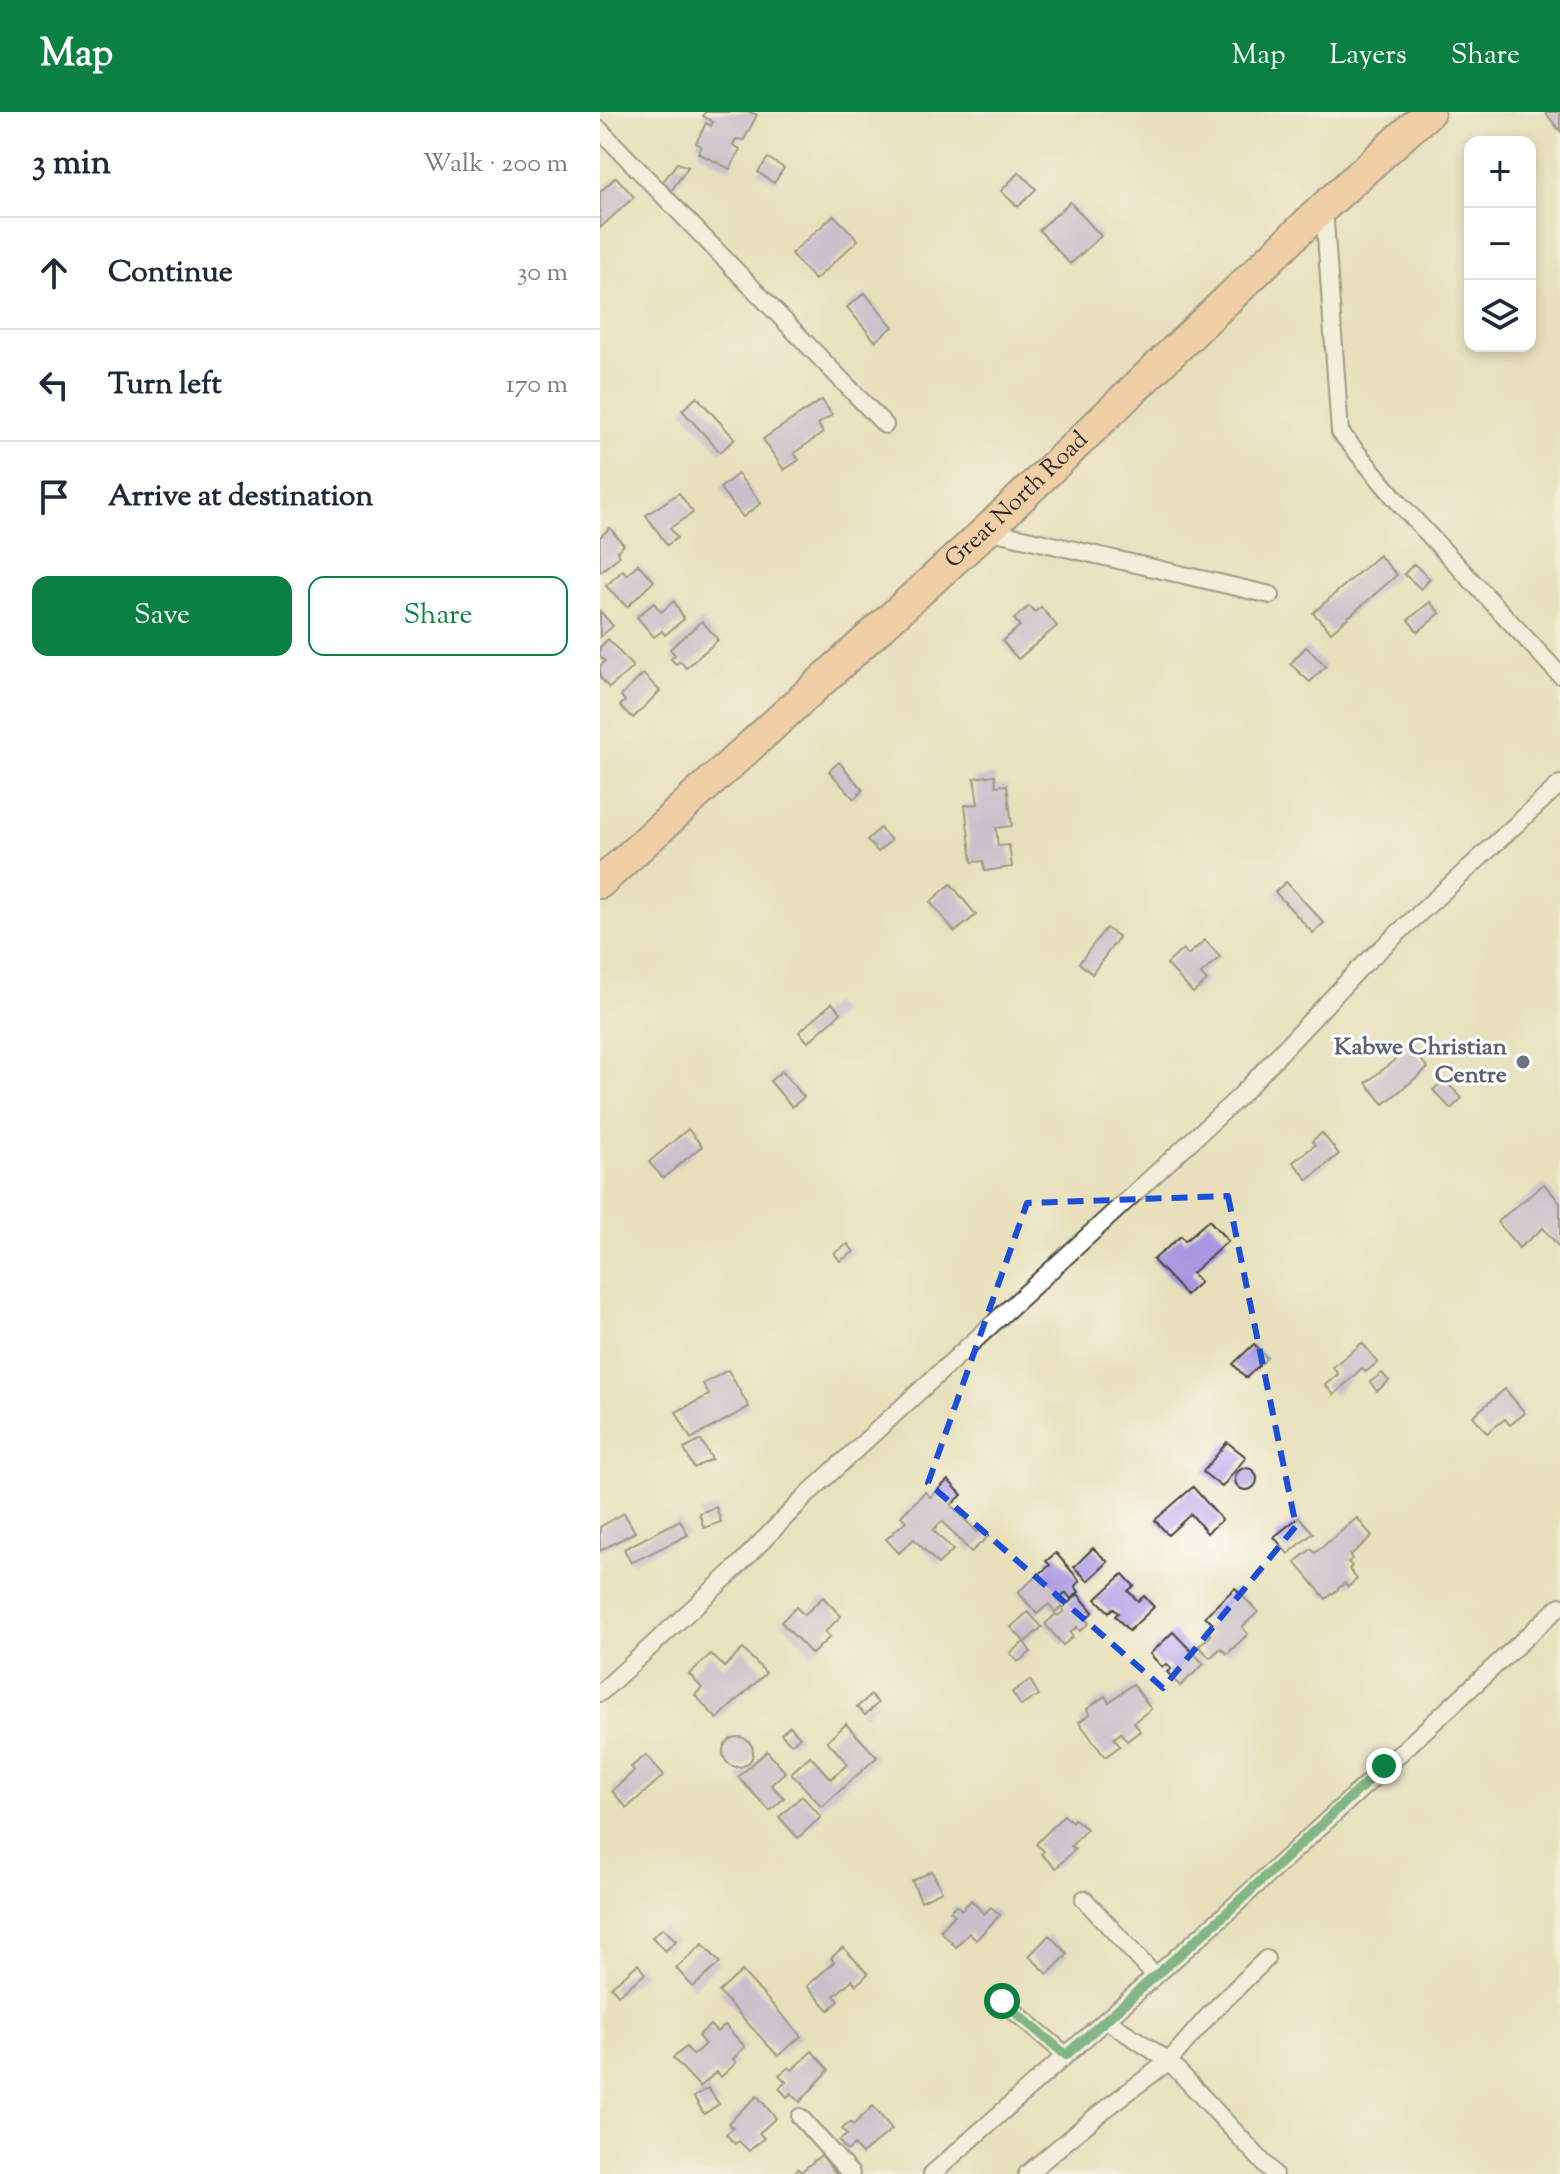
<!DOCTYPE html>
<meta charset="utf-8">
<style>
body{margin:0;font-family:"Sorts Mill Goudy",serif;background:#f2f2f3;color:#1f2937}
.controls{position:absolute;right:24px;top:24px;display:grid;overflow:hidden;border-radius:16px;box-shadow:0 4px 12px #0003}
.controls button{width:72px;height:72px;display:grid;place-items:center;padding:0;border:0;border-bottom:2px solid #e0e1e3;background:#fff;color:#1f2937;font:40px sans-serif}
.stop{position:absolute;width:24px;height:24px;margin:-18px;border:6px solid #0b8043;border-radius:50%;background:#fff}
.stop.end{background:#0b8043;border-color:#fff;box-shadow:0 2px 8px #0008}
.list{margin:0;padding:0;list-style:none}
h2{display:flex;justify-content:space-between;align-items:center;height:104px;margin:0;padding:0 32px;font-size:34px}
h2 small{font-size:26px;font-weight:400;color:#747a83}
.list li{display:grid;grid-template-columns:52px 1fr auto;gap:24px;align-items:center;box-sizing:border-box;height:112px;padding:0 32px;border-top:2px solid #e0e1e3}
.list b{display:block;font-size:30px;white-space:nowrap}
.list em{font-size:26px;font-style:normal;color:#747a83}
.actions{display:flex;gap:16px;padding:24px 32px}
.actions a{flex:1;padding:18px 0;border:2px solid #0b8043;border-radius:16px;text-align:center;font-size:28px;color:#0b8043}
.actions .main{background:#0b8043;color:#fff}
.icon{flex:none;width:44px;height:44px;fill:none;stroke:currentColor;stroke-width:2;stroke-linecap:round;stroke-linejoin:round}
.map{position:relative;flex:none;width:960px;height:2062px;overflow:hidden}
header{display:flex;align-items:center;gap:48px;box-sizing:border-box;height:112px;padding:0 40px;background:#0b8043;color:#fff}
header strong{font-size:38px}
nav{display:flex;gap:44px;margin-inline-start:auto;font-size:28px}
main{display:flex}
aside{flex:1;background:#fff}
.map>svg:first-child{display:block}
.building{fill:#a898e1}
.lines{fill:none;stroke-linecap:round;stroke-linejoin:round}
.street-casing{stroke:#474641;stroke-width:20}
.highway-casing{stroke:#474641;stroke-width:34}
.street{stroke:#fff;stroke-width:16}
.highway{stroke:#fbbb8d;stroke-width:30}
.route{stroke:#0b8043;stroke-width:10}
.marked{fill:none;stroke:#1d4ed8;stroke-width:6;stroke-dasharray:16 10;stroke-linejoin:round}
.worship-dot{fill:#6b7280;stroke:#fff;stroke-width:3}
.labels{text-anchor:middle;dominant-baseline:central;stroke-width:6;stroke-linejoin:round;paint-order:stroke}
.street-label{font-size:24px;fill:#2b2b2b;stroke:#fff}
.worship-label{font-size:24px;font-weight:bold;fill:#5b616d;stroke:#fff;text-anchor:end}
</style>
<header>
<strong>Map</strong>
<nav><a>Map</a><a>Layers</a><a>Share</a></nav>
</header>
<main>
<aside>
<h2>3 min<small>Walk · 200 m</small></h2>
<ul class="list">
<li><svg class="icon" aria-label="ahead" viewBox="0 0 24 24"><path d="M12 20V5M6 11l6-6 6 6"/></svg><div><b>Continue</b></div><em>30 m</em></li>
<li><svg class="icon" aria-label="left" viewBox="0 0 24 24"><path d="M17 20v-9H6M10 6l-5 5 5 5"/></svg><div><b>Turn left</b></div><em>170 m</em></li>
<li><svg class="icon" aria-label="arrive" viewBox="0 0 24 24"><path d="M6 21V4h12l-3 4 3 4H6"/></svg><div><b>Arrive at destination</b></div></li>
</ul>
<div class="actions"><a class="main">Save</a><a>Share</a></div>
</aside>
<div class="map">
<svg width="960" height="2062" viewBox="0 0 960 2062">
<rect width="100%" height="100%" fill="#fff"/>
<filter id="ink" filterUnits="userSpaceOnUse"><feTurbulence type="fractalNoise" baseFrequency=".0125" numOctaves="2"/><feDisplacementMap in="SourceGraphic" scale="16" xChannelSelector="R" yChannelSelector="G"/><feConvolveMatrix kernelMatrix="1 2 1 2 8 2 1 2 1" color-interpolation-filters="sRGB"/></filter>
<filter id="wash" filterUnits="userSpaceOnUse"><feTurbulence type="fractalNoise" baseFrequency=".006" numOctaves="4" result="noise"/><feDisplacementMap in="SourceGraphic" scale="32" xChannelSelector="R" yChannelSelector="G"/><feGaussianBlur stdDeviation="1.8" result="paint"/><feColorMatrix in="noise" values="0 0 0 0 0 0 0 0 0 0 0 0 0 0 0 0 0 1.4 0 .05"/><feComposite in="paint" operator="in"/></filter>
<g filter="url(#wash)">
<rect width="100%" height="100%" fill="#e8e0bb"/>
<g id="blocks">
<!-- building -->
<g class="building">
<path d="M105 0H150L157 3 144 28 136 27 133 33 140 37 130 57 98 41 101 34 96 31 106 11 111 14 113 10 103 4Z"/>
<path d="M945 0H960V19Z"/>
<path d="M168 46 184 56 174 71 158 60Z"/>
<path d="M77 51 88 55 69 82 59 75Z"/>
<path d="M419 60 436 77 418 95 401 79Z"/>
<path d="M16 65 34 85 0 116V80Z"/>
<path d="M470 90 501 124 470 152 439 118Z"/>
<path d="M234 103 258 128 215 168 191 142Z"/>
<path d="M265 181 293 215 275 229 247 195Z"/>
<path d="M97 285 135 327 120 340 82 298Z"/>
<path d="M222 288 232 303 218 312 223 321 194 341 199 348 184 358 163 327Z"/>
<path d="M138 362 161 391 143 405 120 376Z"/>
<path d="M79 381 93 401 70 416 77 426 67 433 46 403Z"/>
<path d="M10 416 24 433 17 439 20 444 0 460V425Z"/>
<path d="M779 443 797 463 731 520 713 501Z"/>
<path d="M38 452 54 469 27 495 6 474 23 458 27 463Z"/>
<path d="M814 452 830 467 821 477 804 462Z"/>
<path d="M74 489 84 507 65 523 62 519 54 525 37 505 54 491 61 500Z"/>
<path d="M830 490 840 501 818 520 808 508Z"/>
<path d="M429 494 435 500 441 495 457 514 418 547 402 529 420 514 414 507Z"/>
<path d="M0 499 13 514 0 525Z"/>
<path d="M102 509 118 528 86 556 80 549 76 552 71 547 75 543 70 537Z"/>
<path d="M8 527 33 555 9 576 0 565V554L5 549 0 544V535Z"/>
<path d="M706 535 726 554 710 570 690 552Z"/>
<path d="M43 562 60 579 33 606 20 594 25 589 21 584Z"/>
<path d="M239 650 263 678 254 687 229 659Z"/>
<path d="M395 663 396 674 407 673 412 714 396 716 398 734 409 733 412 755 385 759 383 749 372 750 365 693 378 692 374 666Z"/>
<path d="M280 716 291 728 278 740 267 728Z"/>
<path d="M686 770 724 811 713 821 675 780Z"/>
<path d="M351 772 376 803 355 820 330 790Z"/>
<path d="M506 816 519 825 492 862 479 851Z"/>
<path d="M605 828 620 845 601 862 607 869 593 881 567 852 583 837 588 843Z"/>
<path d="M232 891 241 901 208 930 199 920Z"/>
<path d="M811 935 828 956 784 992 766 971Z"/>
<path d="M182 959 204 985 192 995 170 969Z"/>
<path d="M844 968 862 986 851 997 833 978Z"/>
<path d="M88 1017 102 1034 63 1066 49 1050Z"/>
<path d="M722 1021 739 1042 708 1068 693 1050 715 1033 712 1029Z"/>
<path d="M944 1072 960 1091V1136L943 1116 919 1136 897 1110Z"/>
<path d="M609 1108 628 1129 592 1161 600 1170 586 1183 553 1148 581 1124 585 1129Z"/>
<path d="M248 1132 254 1140 240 1149 234 1141Z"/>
<path d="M762 1231 778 1250 766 1260 762 1256 734 1283 725 1273 738 1262 733 1255Z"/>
<path d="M654 1232 667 1246 646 1266 633 1252Z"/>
<path d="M128 1258 149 1295 91 1327 76 1300 109 1283 103 1272Z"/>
<path d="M782 1261 789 1269 777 1279 770 1270Z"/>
<path d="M905 1277 925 1301 910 1313 905 1307 887 1321 873 1304Z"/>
<path d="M101 1328 112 1347 94 1356 84 1337Z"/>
<path d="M627 1330 646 1345 622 1375 603 1360Z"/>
<circle cx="646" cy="1367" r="11"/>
<path d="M348 1368 362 1383 351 1393 377 1420 381 1416 389 1424 371 1440 342 1409 333 1418 353 1438 338 1452 314 1427 299 1441 286 1427 306 1409 301 1404 325 1380 330 1385Z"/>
<path d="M593 1375 622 1408 607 1421 591 1402 568 1423 555 1408Z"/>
<path d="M116 1395 121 1410 104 1416 99 1401Z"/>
<path d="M24 1401 35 1420 0 1439V1415Z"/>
<path d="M699 1405 713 1421 688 1442 674 1425Z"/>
<path d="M757 1406 772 1424 750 1444 752 1447 748 1450 752 1454 749 1457 757 1467 748 1475 745 1471 726 1487 695 1450 711 1437 715 1441Z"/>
<path d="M80 1408 88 1423 31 1451 24 1437Z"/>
<path d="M493 1436 508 1450 488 1469 474 1455Z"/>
<path d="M456 1441 480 1469 475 1474 479 1480 471 1487 466 1481 457 1489 462 1494 455 1500 449 1492 437 1502 418 1480 450 1453 446 1449Z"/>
<path d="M523 1462 534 1474 528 1479 538 1489 544 1484 554 1495 529 1519 515 1504 518 1501 513 1496 509 1500 496 1487Z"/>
<path d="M635 1476 658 1500 642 1515 648 1522 627 1542 621 1536 610 1546 599 1534 611 1523 606 1518 613 1512 605 1504Z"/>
<path d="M478 1482 493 1500 485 1507 489 1511 480 1519 477 1515 470 1521 473 1525 463 1533 445 1512 456 1502 458 1504 464 1499 462 1497Z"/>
<path d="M223 1485 241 1504 225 1520 230 1525 212 1542 181 1510 196 1495 204 1503Z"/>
<path d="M428 1500 442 1515 425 1530 411 1515Z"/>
<path d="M573 1520 604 1552 580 1574 567 1560 571 1557 566 1552 562 1555 550 1542Z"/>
<path d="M424 1530 431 1540 418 1550 410 1541Z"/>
<path d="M143 1537 166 1561 117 1607 95 1583 102 1576 89 1562 111 1542 124 1555Z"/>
<path d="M430 1568 439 1583 421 1594 412 1580Z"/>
<path d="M533 1572 551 1597 534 1610 540 1619 527 1629 521 1621 514 1626 520 1634 505 1645 479 1610 490 1602 487 1597 505 1584 509 1590Z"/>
<path d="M271 1583 278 1591 265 1603 257 1595Z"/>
<path d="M246 1612 277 1645 222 1695 191 1661 210 1644 231 1667 248 1652 227 1629Z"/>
<path d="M190 1614 200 1625 191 1632 181 1622Z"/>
<circle cx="138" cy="1640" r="15"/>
<path d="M167 1639 185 1660 171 1673 184 1686 170 1699 138 1665Z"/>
<path d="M46 1643 64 1663 27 1696 12 1679 34 1659 31 1655Z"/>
<path d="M202 1684 221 1705 198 1726 179 1705Z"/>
<path d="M464 1703 472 1710 474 1707 479 1710 487 1717 471 1734 475 1737 456 1756 441 1742 444 1739 436 1732Z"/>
<path d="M332 1759 342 1779 321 1789 312 1769Z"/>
<path d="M371 1788 384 1802 391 1795 400 1803 376 1828 369 1821 356 1835 340 1819 355 1803 350 1799 356 1793 362 1798Z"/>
<path d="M63 1816 76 1829 65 1839 52 1825Z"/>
<path d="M449 1823 468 1842 448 1862 429 1844Z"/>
<path d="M103 1832 120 1851 93 1875 76 1856Z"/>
<path d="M243 1835 268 1862 256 1873 252 1868 234 1884 239 1889 229 1898 207 1874 234 1850 231 1846Z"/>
<path d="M38 1852 45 1862 18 1883 11 1875Z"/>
<path d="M142 1859 201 1924 178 1944 119 1880Z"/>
<path d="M110 1913 117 1920 125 1913 145 1935 133 1947 136 1951 121 1965 116 1960 100 1975 73 1946 86 1935 93 1943 105 1932 98 1924Z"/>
<path d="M212 1939 229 1958 200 1990 191 1981 187 1985 179 1976 186 1970 179 1963 189 1955 192 1958Z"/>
<path d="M108 1976 119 1992 104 2002 94 1985Z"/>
<path d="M157 1984 176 2006 159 2021 164 2026 149 2039 139 2029 135 2032 126 2022 133 2016 128 2011Z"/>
<path d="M273 1994 292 2017 262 2042 254 2033 247 2039 239 2029 247 2023 242 2017 250 2010 253 2013Z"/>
<path d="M221 2043 237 2062H193L198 2057 201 2060Z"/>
</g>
</g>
</g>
<g filter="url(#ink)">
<use href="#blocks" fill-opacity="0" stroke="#474641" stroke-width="2"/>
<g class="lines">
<defs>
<g id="street">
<path d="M0 18 285 313"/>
<path d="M724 95 740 320 800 392 960 563"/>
<path d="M387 418 671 483"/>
<path d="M0 1581 131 1461 211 1379 639 985 759 857 960 672"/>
<path d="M484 1787 555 1864"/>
<path d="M402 1889 466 1943"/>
<path d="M506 1908 569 1949 674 2062"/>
<path d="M200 2005 251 2062"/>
<path d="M332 2062 622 1805 960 1494"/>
<path d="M427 2062 500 2001 569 1949 610 1902 666 1847"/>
</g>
<g id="highway">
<path id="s1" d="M0 771 387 418 724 95 829 0"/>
</g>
</defs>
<!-- street casing -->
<use href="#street" class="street-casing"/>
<!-- highway casing -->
<use href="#highway" class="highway-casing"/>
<!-- street -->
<use href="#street" class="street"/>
<!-- highway -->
<use href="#highway" class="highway"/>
</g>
</g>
<g class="lines" filter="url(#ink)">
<!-- route -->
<path class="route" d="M402 1889 466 1943 622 1805 784 1654"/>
</g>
<!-- marked area -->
<path d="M0 0H960V2062H0ZM628 1084 696 1414 563 1576 328 1371 427 1091Z" fill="#e8e0bb" fill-opacity=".55" fill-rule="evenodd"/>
<path class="marked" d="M628 1084 696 1414 563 1576 328 1371 427 1091Z"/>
<!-- markers -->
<circle class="worship-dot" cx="923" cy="950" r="8"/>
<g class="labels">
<!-- street labels -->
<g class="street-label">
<text stroke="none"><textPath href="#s1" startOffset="566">Great North Road</textPath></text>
</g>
<!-- worship labels -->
<g class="worship-label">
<text x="907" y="936">Kabwe Christian<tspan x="907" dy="28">Centre</tspan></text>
</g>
</g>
</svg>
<div class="controls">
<button>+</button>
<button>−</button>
<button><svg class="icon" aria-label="layers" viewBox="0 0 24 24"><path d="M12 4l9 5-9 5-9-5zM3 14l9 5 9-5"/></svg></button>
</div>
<div class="stop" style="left:402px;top:1889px"></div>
<div class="stop end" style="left:784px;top:1654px"></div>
</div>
</main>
